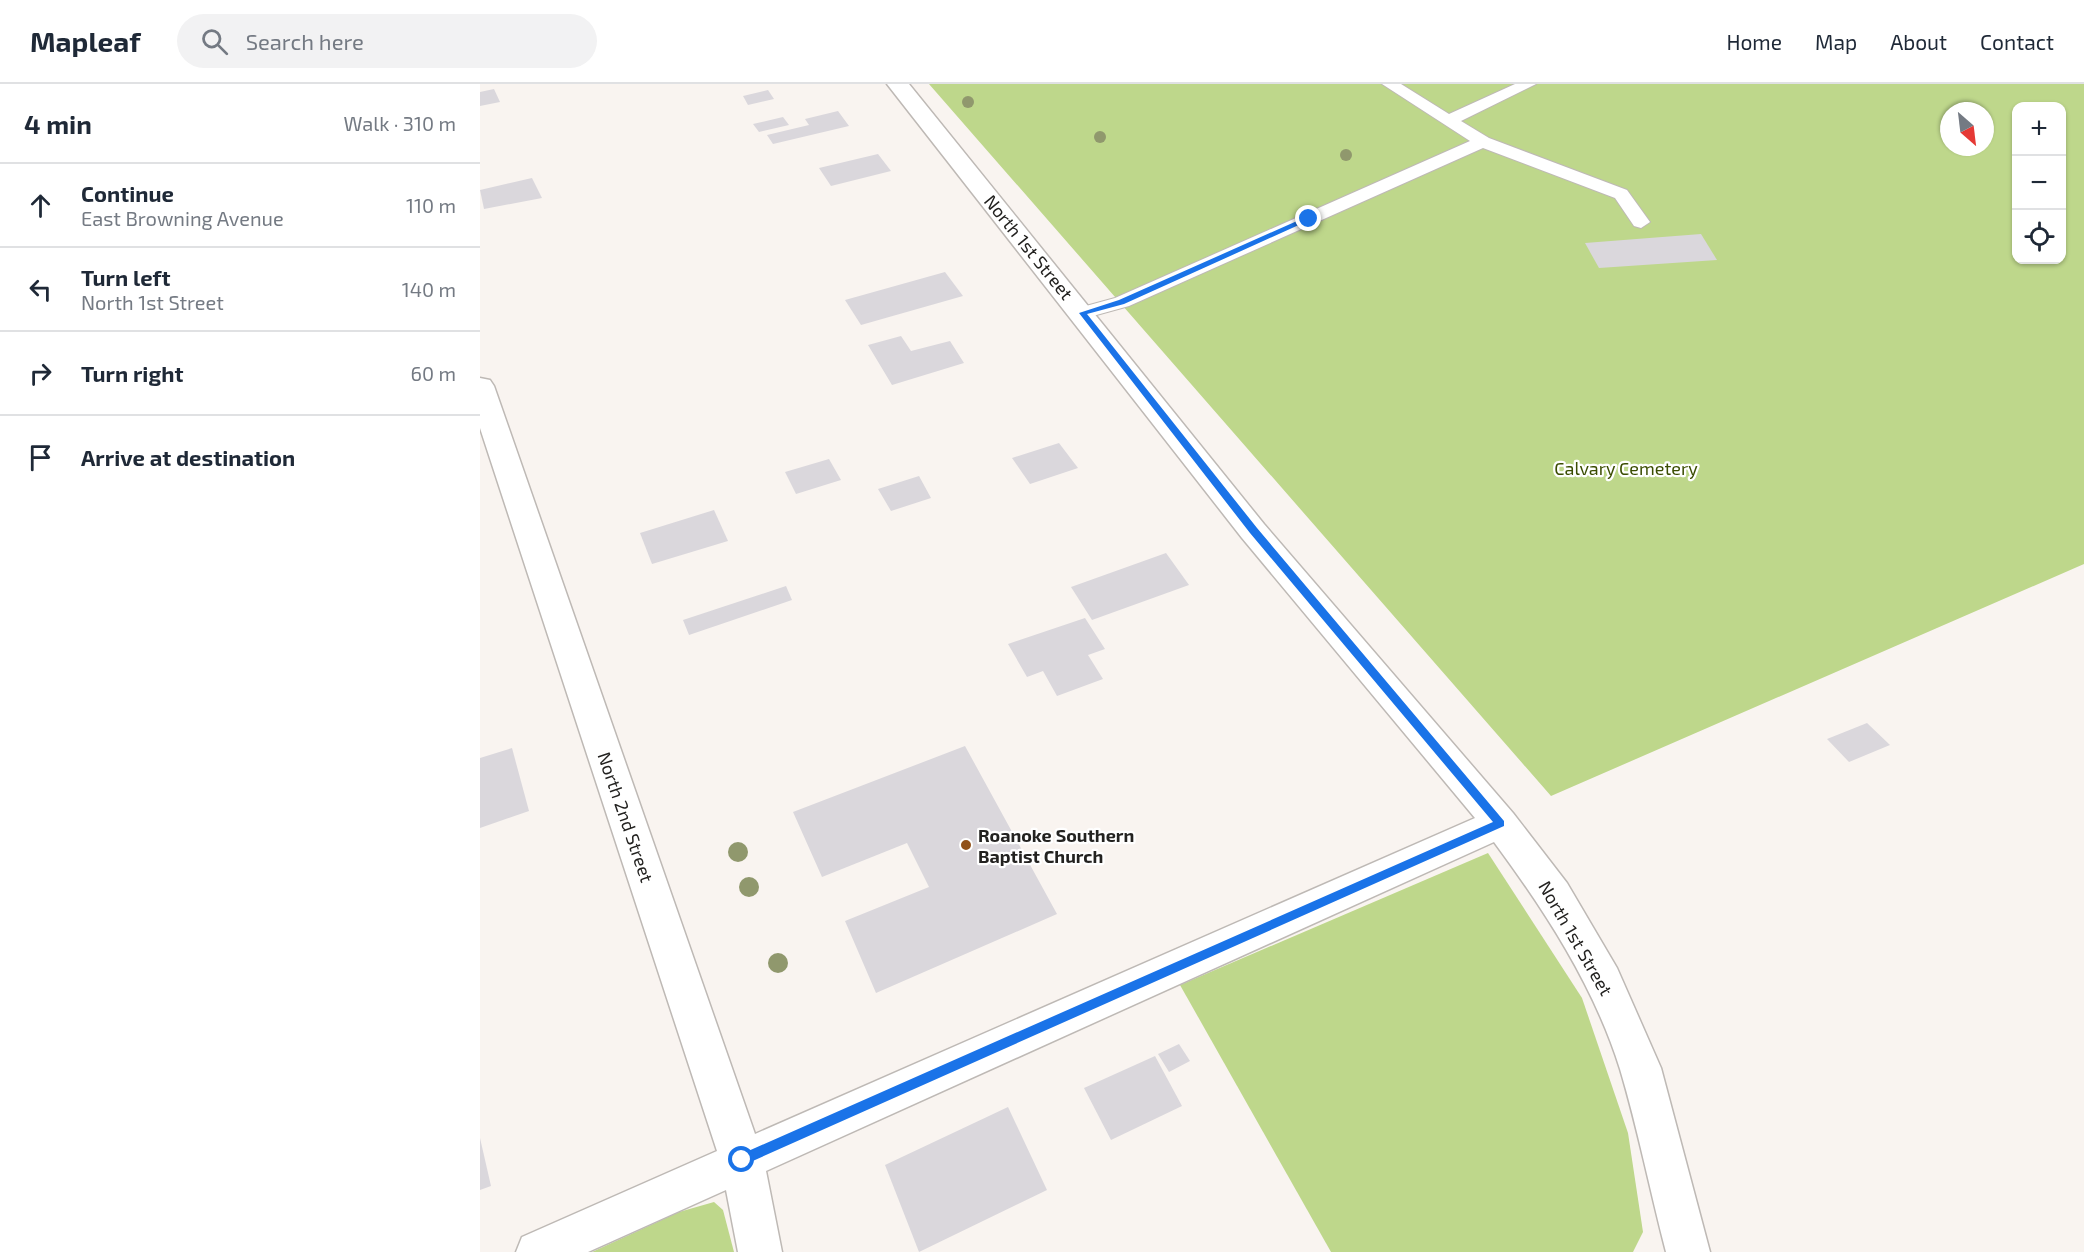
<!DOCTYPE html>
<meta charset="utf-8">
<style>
body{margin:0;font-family:"Exo 2",sans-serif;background:#f2f2f3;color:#1f2937}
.controls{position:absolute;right:18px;top:18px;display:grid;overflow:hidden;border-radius:12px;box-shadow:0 2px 4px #0004}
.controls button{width:54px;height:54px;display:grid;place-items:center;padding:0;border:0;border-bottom:2px solid #e0e1e3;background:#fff;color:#1f2937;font:30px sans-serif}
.compass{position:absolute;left:1460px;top:18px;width:54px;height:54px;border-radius:50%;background:#fff;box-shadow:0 2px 4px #0004;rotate:152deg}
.stop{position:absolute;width:18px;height:18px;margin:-14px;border:4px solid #1a73e8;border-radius:50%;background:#fff}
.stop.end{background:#1a73e8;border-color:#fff;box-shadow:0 2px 6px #0008}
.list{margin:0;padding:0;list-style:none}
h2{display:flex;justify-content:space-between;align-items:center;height:78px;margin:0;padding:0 24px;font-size:26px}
h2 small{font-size:20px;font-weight:400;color:#747a83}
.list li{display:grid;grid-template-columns:39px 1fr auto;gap:18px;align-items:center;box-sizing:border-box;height:84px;padding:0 24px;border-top:2px solid #e0e1e3}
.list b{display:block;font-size:22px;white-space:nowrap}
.list p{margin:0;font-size:20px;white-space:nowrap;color:#747a83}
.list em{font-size:20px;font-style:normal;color:#747a83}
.icon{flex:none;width:33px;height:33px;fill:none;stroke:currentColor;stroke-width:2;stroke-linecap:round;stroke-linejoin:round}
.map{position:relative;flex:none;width:1604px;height:1168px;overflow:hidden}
header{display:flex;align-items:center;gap:36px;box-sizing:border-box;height:84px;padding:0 30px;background:#fff;border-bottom:2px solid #e0e1e3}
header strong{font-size:28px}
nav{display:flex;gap:33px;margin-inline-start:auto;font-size:21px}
.search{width:420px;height:54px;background:#f2f2f3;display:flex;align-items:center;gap:15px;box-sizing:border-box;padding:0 21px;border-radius:33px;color:#747a83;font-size:22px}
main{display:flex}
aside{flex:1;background:#fff}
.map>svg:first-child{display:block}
.green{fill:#bed78b;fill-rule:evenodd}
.building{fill:#dad7dc}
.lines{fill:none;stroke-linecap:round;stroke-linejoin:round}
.lane-casing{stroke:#beb9b5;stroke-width:2}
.street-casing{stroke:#beb9b5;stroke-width:3}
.lane{fill:#fff;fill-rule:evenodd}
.street{fill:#fff;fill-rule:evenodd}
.tree{fill:#90986d}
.route{fill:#1a73e8}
.poi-dot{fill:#91521a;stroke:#fff;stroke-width:2}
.labels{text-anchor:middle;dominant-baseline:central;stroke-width:4.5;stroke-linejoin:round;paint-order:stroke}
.street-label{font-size:18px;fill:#232220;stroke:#fff}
.park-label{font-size:18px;fill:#3b4d02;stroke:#fff}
.poi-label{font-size:18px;font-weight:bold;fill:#232220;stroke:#fff;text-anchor:start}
</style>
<header>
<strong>Mapleaf</strong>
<div class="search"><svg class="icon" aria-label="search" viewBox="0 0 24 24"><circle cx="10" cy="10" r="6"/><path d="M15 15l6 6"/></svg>Search here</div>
<nav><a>Home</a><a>Map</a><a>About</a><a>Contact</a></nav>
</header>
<main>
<aside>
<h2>4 min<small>Walk · 310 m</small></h2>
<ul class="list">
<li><svg class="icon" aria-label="ahead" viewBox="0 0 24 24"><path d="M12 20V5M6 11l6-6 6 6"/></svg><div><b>Continue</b><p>East Browning Avenue</p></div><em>110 m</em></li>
<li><svg class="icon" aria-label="left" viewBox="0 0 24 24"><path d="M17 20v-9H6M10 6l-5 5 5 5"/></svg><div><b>Turn left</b><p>North 1st Street</p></div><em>140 m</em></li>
<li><svg class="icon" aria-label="right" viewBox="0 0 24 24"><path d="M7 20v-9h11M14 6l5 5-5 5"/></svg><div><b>Turn right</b></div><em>60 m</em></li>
<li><svg class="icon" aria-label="arrive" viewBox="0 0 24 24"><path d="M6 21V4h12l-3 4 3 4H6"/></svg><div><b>Arrive at destination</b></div></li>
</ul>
</aside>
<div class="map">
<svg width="1604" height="1168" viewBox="0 0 1604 1168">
<rect width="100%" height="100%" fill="#f9f4f0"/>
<!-- green -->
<g class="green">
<path d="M449 0H1604V480L1071 712ZM1536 22H1582V176H1536ZM1469 27H1505V63H1469Z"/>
<path d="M1008 769 1102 914 1148 1049 1163 1148 1153 1168H851L700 901Z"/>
<path d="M234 1118 243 1126 254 1168H112L199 1128Z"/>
</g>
<!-- building -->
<g class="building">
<path d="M14 5 20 18 0 22V8Z"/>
<path d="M288 6 294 15 268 21 263 12Z"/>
<path d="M358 27 369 42 293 60 287 51 329 41 325 35Z"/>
<path d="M303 33 309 41 279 48 273 40Z"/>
<path d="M398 70 411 87 351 102 339 84Z"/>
<path d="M52 94 62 114 4 125 0 106Z"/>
<path d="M1221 150 1237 176 1119 184 1105 159Z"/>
<path d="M465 188 483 212 381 241 365 216Z"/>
<path d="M421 252 431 267 470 257 484 279 412 301 388 261Z"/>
<path d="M579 359 598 384 550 400 532 374Z"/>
<path d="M349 375 361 396 316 410 305 388Z"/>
<path d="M439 392 451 414 411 427 398 405Z"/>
<path d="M234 426 248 457 172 480 160 449Z"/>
<path d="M686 469 709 501 612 536 591 503Z"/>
<path d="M306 502 312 516 209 551 203 536Z"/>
<path d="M605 534 625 565 608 571 623 595 577 612 563 587 547 593 528 560Z"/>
<path d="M1387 639 1410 661 1369 678 1347 655Z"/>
<path d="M485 662 577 830 396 909 365 837 449 803 427 759 342 793 313 728Z"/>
<path d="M32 664 49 727 0 744V674Z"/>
<path d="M699 960 710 977 689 988 678 970Z"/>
<path d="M675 972 702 1022 631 1056 604 1004Z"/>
<path d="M528 1023 567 1106 439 1168 405 1081Z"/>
<path d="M0 1054 11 1102 0 1106Z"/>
</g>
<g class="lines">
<defs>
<path id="lane" d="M902 0H921L969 30 1035 0H1056L981 37 1009 54 1147 106 1170 138 1161 144 1154 142 1135 114 1003 64 649 222 602 235 595 233 592 229 595 225 635 214 990 57Z"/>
<path id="street" d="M407 0H429L784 440 1033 729 1087 799 1137 884 1181 984 1230 1168H1186C1170 1107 1158 1045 1140 985 1114 902 1065 827 1014 758L286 1087 302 1168H258L246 1106 108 1168H36L42 1153 237 1067 0 344V294L10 296 14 302 275 1050 995 734 762 454Z"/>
</defs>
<!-- lane casing -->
<use href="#lane" class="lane-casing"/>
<!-- street casing -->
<use href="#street" class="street-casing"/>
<!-- lane -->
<use href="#lane" class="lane"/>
<!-- street -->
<use href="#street" class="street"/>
</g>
<!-- trees -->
<g class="tree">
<circle cx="488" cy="18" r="6"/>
<circle cx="620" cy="53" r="6"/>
<circle cx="866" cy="71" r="6"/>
<circle cx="258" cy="768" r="10"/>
<circle cx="269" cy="803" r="10"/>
<circle cx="298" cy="879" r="10"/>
</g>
<!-- route -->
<path class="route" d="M826 133 832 135 644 220 607 230 777 444 1024 737V742L266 1080H257V1072L1013 738 770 449 599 229 639 216Z"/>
<!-- markers -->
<circle class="poi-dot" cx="486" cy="761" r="6"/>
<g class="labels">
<!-- street labels -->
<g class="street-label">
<text transform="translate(549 163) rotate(51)">North 1st Street</text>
<text transform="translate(146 733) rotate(71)">North 2nd Street</text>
<text transform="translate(1096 854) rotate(60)">North 1st Street</text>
</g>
<!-- park labels -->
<g class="park-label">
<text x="1146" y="384">Calvary Cemetery</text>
</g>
<!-- poi labels -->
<g class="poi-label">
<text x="498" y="751">Roanoke Southern<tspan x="498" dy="21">Baptist Church</tspan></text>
</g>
</g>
</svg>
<div class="controls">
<button>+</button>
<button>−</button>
<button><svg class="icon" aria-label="locate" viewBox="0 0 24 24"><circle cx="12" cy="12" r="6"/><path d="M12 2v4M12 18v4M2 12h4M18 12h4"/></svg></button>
</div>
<svg class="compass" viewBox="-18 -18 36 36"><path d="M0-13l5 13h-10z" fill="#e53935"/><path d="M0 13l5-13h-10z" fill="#747a83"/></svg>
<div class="stop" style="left:262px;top:1076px"></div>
<div class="stop end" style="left:829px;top:135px"></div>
</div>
</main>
